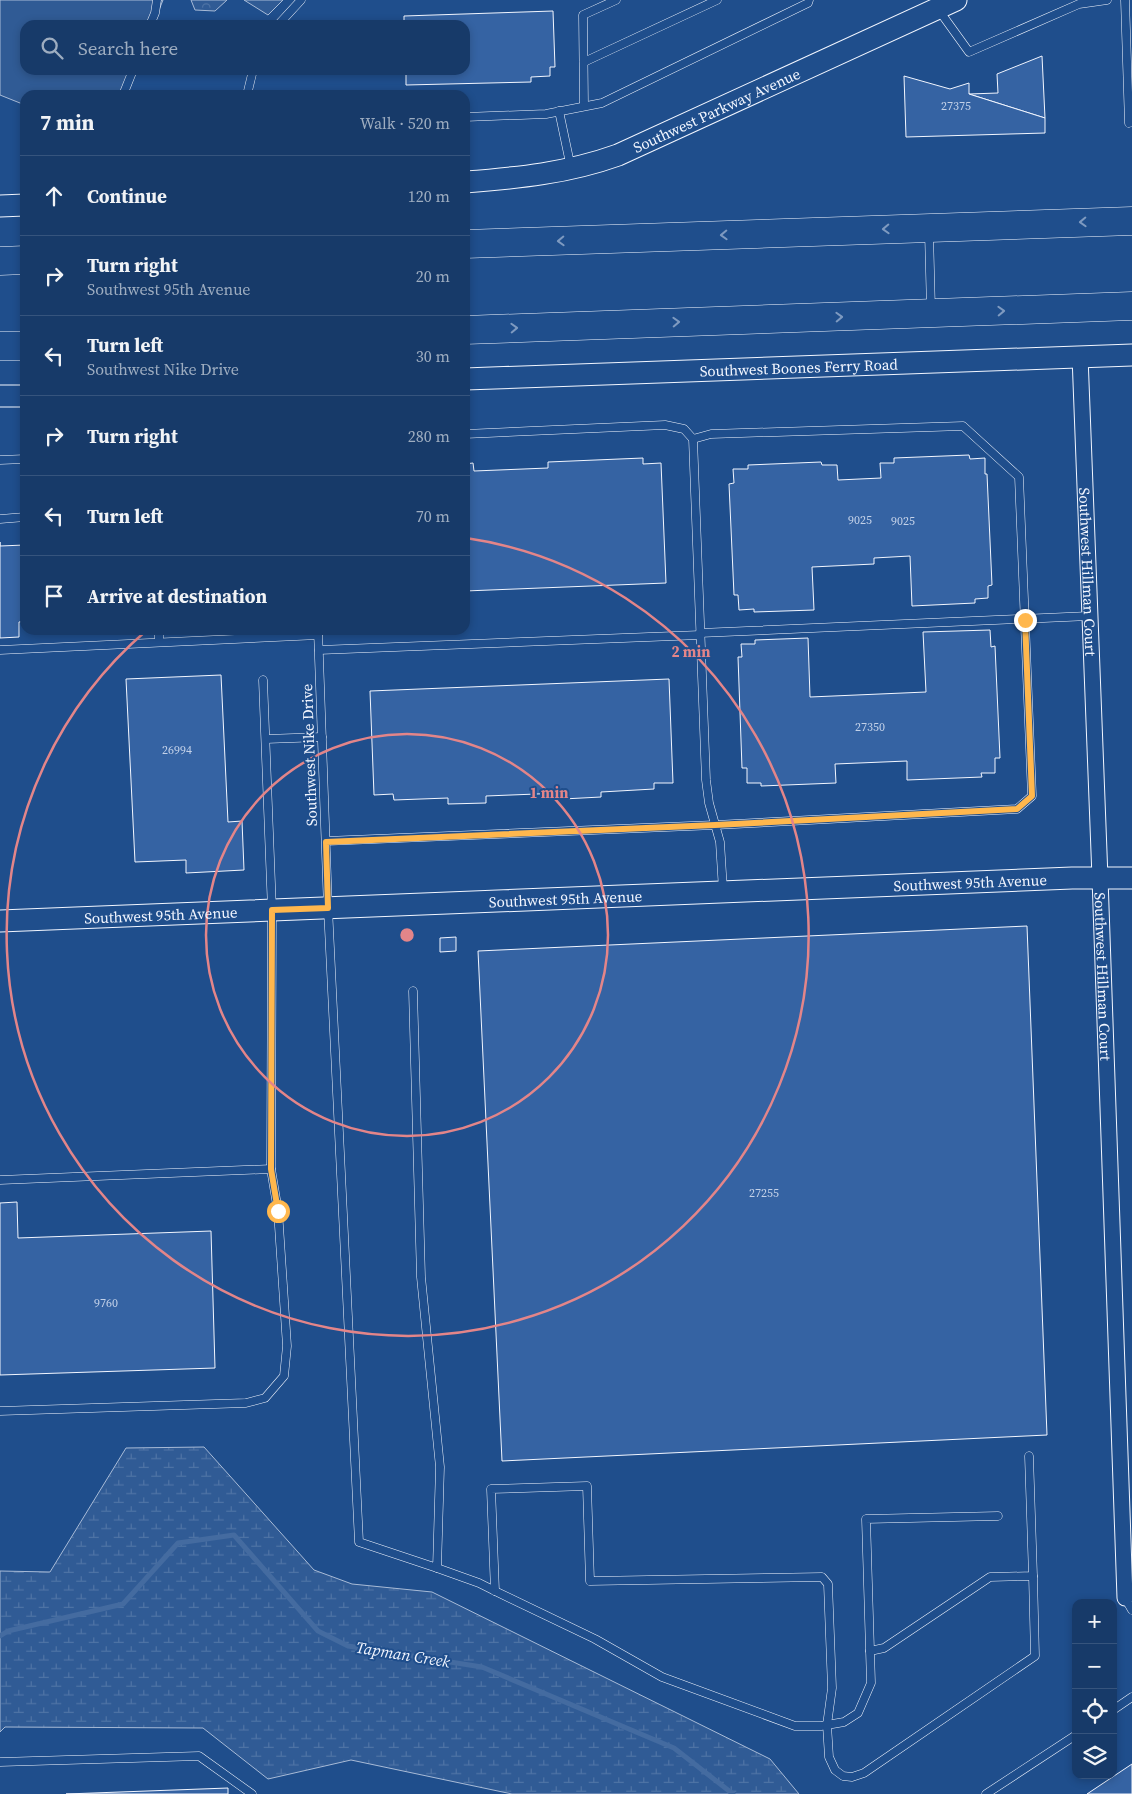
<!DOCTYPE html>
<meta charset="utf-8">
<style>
body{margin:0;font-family:"Source Serif 4",serif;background:#20416f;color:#f1f3f6}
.controls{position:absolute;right:15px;bottom:15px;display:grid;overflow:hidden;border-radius:10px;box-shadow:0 2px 8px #0003}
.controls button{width:45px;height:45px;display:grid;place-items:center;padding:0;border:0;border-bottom:1px solid #36547d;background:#173a69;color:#f1f3f6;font:25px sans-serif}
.stop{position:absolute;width:15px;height:15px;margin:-11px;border:4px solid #ffb74d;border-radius:50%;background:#fff}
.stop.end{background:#ffb74d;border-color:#fff;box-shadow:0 1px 5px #0008}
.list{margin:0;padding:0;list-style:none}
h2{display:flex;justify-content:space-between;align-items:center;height:65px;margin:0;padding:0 20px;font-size:21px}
h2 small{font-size:16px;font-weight:400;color:#9eadc0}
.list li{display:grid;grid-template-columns:32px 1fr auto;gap:15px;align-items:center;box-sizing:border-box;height:80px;padding:0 20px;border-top:1px solid #36547d}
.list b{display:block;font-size:19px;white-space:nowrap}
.list p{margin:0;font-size:16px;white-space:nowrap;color:#9eadc0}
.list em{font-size:16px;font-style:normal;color:#9eadc0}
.icon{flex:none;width:28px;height:28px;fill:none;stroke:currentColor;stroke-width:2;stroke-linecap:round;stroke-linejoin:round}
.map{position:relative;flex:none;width:1132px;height:1794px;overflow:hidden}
.search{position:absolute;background:#173a69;box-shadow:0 2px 8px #0003;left:20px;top:20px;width:450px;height:55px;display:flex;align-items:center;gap:12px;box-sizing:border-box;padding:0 18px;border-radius:15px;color:#9eadc0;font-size:19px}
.panel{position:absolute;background:#173a69;box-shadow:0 2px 8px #0003;left:20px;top:90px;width:450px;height:545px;border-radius:15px}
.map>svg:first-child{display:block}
.forest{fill:url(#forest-crowns);stroke:#a8bbd7}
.wetland{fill:url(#wetland-marsh);stroke:#a8bbd7}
.built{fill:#305b95;stroke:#a8bbd7}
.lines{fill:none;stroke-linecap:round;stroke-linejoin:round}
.stream{stroke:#446ba0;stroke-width:5}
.building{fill:#3563a3;stroke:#f2f6ff}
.lane-casing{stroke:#f2f6ff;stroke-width:9}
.street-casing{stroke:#f2f6ff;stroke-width:17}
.secondary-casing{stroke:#f2f6ff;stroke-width:23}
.highway-casing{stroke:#f2f6ff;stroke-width:29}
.lane{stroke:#1f4e8c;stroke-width:8}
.street{stroke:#1f4e8c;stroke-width:15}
.secondary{stroke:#1f4e8c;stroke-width:21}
.highway{stroke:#1f4e8c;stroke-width:28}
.oneway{stroke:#7e9ac0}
.route{stroke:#ffb74d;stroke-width:6}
.ring{fill:none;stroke:#e38589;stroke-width:2.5}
.labels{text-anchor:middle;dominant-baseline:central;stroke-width:4;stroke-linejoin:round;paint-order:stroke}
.number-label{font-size:12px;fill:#c3d1e8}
.street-label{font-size:15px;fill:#f2f6ff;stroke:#1f4e8c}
.water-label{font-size:16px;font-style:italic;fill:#f2f6ff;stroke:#1f4e8c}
.centre{fill:#e38589;stroke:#1f4e8c;stroke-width:2.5}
.ring-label{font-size:15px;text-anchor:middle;font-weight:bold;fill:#e38589;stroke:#1f4e8c;stroke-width:4;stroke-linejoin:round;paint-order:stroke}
</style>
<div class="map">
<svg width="1132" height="1794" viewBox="0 0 1132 1794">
<defs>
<pattern id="forest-crowns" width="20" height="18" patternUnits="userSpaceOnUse" patternTransform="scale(1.25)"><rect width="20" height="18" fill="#305b95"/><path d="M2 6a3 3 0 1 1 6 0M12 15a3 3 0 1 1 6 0" fill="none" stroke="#4e73a5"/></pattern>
<pattern id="wetland-marsh" width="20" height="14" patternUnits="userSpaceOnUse" patternTransform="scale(1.25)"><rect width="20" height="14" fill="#305b95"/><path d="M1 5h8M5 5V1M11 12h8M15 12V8" fill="none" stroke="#4e73a5"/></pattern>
</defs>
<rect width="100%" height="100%" fill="#1f4e8c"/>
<!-- forest -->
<path class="forest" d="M191 0H227L215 11 195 10Z"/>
<!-- wetland -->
<path class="wetland" d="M204 1447 314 1570 352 1584 432 1592 770 1759 799 1794H512L351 1760 268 1779 203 1728 5 1727 0 1732V1571L50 1572 126 1448Z"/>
<!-- built -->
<g class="built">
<path d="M0 0H163L153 25H25V70H136L126 95H25V105L0 95Z"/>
<path d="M244 0H283L268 15Z"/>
</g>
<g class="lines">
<!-- stream -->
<path class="stream" d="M0 1636 8 1631 123 1604 178 1543 234 1535 318 1631 348 1646 482 1667 674 1748 733 1794"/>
</g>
<!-- building -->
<g class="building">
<path d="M553 11 555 67H550V76L531 77V82L406 85V70H465V25H404V16Z"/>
<path d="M1042 56 1045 118 969 94 998 93 997 74Z"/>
<path d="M904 76 950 89 969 83V94L1045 118V133L906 137Z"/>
<path d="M969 455 970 459 985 458V474H987L992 585 988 586V598L975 599V603L912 606 910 556 874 558V564L812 567 814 610 754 612V609L739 610 738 595H734L729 484 734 483 733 469H748V465L821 462 822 465H837L838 480 881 478 880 463H894V458Z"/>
<path d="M643 458V464L661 463 666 583 465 591V464L473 463 474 471 548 468V462Z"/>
<path d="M0 542V546L25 545V621L19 622V637L0 638Z"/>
<path d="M990 630 991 647 995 646 1000 758H995V773H981L982 777 907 780V761L835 764 836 783 761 786V783H747V768H742L738 657H742L741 644H755V640L808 638 810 697 926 692 923 632Z"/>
<path d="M221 675 228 822 242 821 244 870 186 873V860L135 862 126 679Z"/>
<path d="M669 679 673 783H654V789L601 792V797L563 799 562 793 486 796V803L448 804V798L394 800 393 794 374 795 370 691Z"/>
<path d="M1027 926 1047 1435 502 1461 478 951Z"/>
<path d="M456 937V951L440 952V938Z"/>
<path d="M17 1202 18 1238 211 1231 215 1368 0 1375V1203Z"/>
<path d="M1132 1764V1794H1087Z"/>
<path d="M228 1788V1794H66Z"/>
</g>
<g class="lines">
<defs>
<g id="lane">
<path d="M1125 0 1129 123"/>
<path d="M938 9 969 52 1079 4 1107 0"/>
<path d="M150 25 155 13 157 0"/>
<path d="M278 25 301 0"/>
<path d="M584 62 717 0"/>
<path d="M123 95 133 70"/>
<path d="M247 95 253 70"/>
<path d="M584 106 583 15 616 0"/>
<path d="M559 111 571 168"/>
<path d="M465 117 546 114 602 103 808 3 809 0"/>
<path d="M929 233 931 309"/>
<path d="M465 434 665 425 684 429 693 439 706 780 709 803 720 842 723 890"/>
<path d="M0 460 25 459"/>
<path d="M0 519 25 517"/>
<path d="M159 630V642"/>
<path d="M318 630 328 908 359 1542 437 1568 440 1467 421 1277 413 991"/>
<path d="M700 633 1089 616"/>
<path d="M0 650 318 635"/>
<path d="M319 650 700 635"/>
<path d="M266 739 322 737"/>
<path d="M326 841 715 825 1017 809 1032 796 1019 477 963 426 711 434 693 439"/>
<path d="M0 1180 271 1169"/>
<path d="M0 1411 246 1403 265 1398 284 1376 287 1346 278 1211 271 1169 272 910 263 680"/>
<path d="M437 1568 479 1583 495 1591 595 1639 662 1677 795 1726H821L844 1722 858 1713 871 1683 866 1519 998 1516"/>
<path d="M495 1591 491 1489 587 1486 590 1581 822 1577 828 1584 832 1688 827 1725 829 1757 835 1770 843 1776 852 1777 864 1773 1035 1656 1033 1576"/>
<path d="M1125 1598 1132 1610"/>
<path d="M870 1651 884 1648 990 1577 1033 1576 1029 1456"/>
<path d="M1113 1710 1132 1697"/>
<path d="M0 1762 199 1756 252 1794"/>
<path d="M986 1794 1076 1735"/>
</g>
<g id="street">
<path id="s1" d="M1080 356 1100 878 1125 1598"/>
</g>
<g id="secondary">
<path id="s2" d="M465 182C518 178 568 173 618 155L956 0"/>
<path d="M0 206 25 205"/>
<path id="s3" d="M465 379 1132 355"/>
<path d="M0 396H25"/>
<path id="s4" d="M0 921 1072 878H1132"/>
</g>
<g id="highway">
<path d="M465 244 1132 221"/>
<path d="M0 261 25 260"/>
<path d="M465 330 1132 306"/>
<path d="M0 346H25"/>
</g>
</defs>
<!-- lane casing -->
<use href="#lane" class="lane-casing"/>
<!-- street casing -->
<use href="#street" class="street-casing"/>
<!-- secondary casing -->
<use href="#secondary" class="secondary-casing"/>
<!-- highway casing -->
<use href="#highway" class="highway-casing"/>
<!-- lane -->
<use href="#lane" class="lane"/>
<!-- street -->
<use href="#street" class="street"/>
<!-- secondary -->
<use href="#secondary" class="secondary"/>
<!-- highway -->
<use href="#highway" class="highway"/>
</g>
<!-- one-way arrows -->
<defs><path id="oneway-chevron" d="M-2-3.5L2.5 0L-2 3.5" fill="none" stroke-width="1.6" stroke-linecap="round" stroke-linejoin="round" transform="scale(1.25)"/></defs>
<g class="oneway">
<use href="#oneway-chevron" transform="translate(1083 222) rotate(178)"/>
<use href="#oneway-chevron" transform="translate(886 229) rotate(178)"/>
<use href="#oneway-chevron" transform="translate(724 235) rotate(178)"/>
<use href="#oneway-chevron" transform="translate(561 241) rotate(178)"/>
<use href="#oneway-chevron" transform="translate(1001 311) rotate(-2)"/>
<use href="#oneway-chevron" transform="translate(839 317) rotate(-2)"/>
<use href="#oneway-chevron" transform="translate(676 322) rotate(-2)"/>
<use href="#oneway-chevron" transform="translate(514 328) rotate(-2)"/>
</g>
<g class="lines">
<!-- route -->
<path class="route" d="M278 1211 271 1169 272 910 328 908 326 842 715 825 1017 809 1032 796 1025 620"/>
</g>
<!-- distance rings -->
<g class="ring">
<circle cx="407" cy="935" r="201"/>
<path d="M466 538A401 401 0 1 1 147 630"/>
</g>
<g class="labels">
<!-- number labels -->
<g class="number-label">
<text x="956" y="106">27375</text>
<text x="860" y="520">9025</text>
<text x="903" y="521">9025</text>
<text x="870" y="727">27350</text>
<text x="177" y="750">26994</text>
<text x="764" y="1193">27255</text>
<text x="106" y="1303">9760</text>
</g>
<!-- street labels -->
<g class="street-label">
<text stroke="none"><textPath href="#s2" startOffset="264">Southwest Parkway Avenue</textPath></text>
<text stroke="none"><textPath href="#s3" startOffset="334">Southwest Boones Ferry Road</textPath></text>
<text stroke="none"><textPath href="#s1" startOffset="216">Southwest Hillman Court</textPath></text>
<text transform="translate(309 755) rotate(-92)">Southwest Nike Drive</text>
<text stroke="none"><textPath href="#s4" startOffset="971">Southwest 95th Avenue</textPath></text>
<text stroke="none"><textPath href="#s4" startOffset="566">Southwest 95th Avenue</textPath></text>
<text stroke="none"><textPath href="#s4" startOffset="161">Southwest 95th Avenue</textPath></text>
<text stroke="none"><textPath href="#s1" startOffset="621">Southwest Hillman Court</textPath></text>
</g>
<!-- water labels -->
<g class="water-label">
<text transform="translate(403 1654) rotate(9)">Tapman Creek</text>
</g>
</g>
<circle cx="407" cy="935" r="8" class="centre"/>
<g class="ring-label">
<text x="691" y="657">2 min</text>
<text x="549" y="798">1 min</text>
</g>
</svg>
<div class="controls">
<button>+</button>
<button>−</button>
<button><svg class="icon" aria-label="locate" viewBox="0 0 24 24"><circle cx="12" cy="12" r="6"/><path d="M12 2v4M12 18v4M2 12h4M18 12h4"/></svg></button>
<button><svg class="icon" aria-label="layers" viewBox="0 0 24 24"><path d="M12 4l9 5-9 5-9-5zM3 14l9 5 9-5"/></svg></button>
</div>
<div class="stop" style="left:278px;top:1211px"></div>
<div class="stop end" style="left:1025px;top:620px"></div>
<div class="search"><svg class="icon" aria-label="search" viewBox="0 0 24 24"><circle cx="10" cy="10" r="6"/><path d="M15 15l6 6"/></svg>Search here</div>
<section class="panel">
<h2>7 min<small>Walk · 520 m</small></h2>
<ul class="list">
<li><svg class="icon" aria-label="ahead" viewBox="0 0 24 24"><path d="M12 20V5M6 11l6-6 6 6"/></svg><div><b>Continue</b></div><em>120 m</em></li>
<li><svg class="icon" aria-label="right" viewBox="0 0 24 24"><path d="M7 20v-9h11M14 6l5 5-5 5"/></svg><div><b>Turn right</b><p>Southwest 95th Avenue</p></div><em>20 m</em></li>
<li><svg class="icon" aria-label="left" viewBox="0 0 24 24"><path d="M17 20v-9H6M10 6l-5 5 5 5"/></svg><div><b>Turn left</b><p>Southwest Nike Drive</p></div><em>30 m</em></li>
<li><svg class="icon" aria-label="right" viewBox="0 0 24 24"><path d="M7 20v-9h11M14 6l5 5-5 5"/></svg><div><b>Turn right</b></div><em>280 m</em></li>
<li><svg class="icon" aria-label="left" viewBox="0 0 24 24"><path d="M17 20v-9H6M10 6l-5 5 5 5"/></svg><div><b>Turn left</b></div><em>70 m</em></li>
<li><svg class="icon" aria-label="arrive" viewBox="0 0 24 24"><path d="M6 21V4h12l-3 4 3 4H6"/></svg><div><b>Arrive at destination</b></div></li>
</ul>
</section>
</div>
